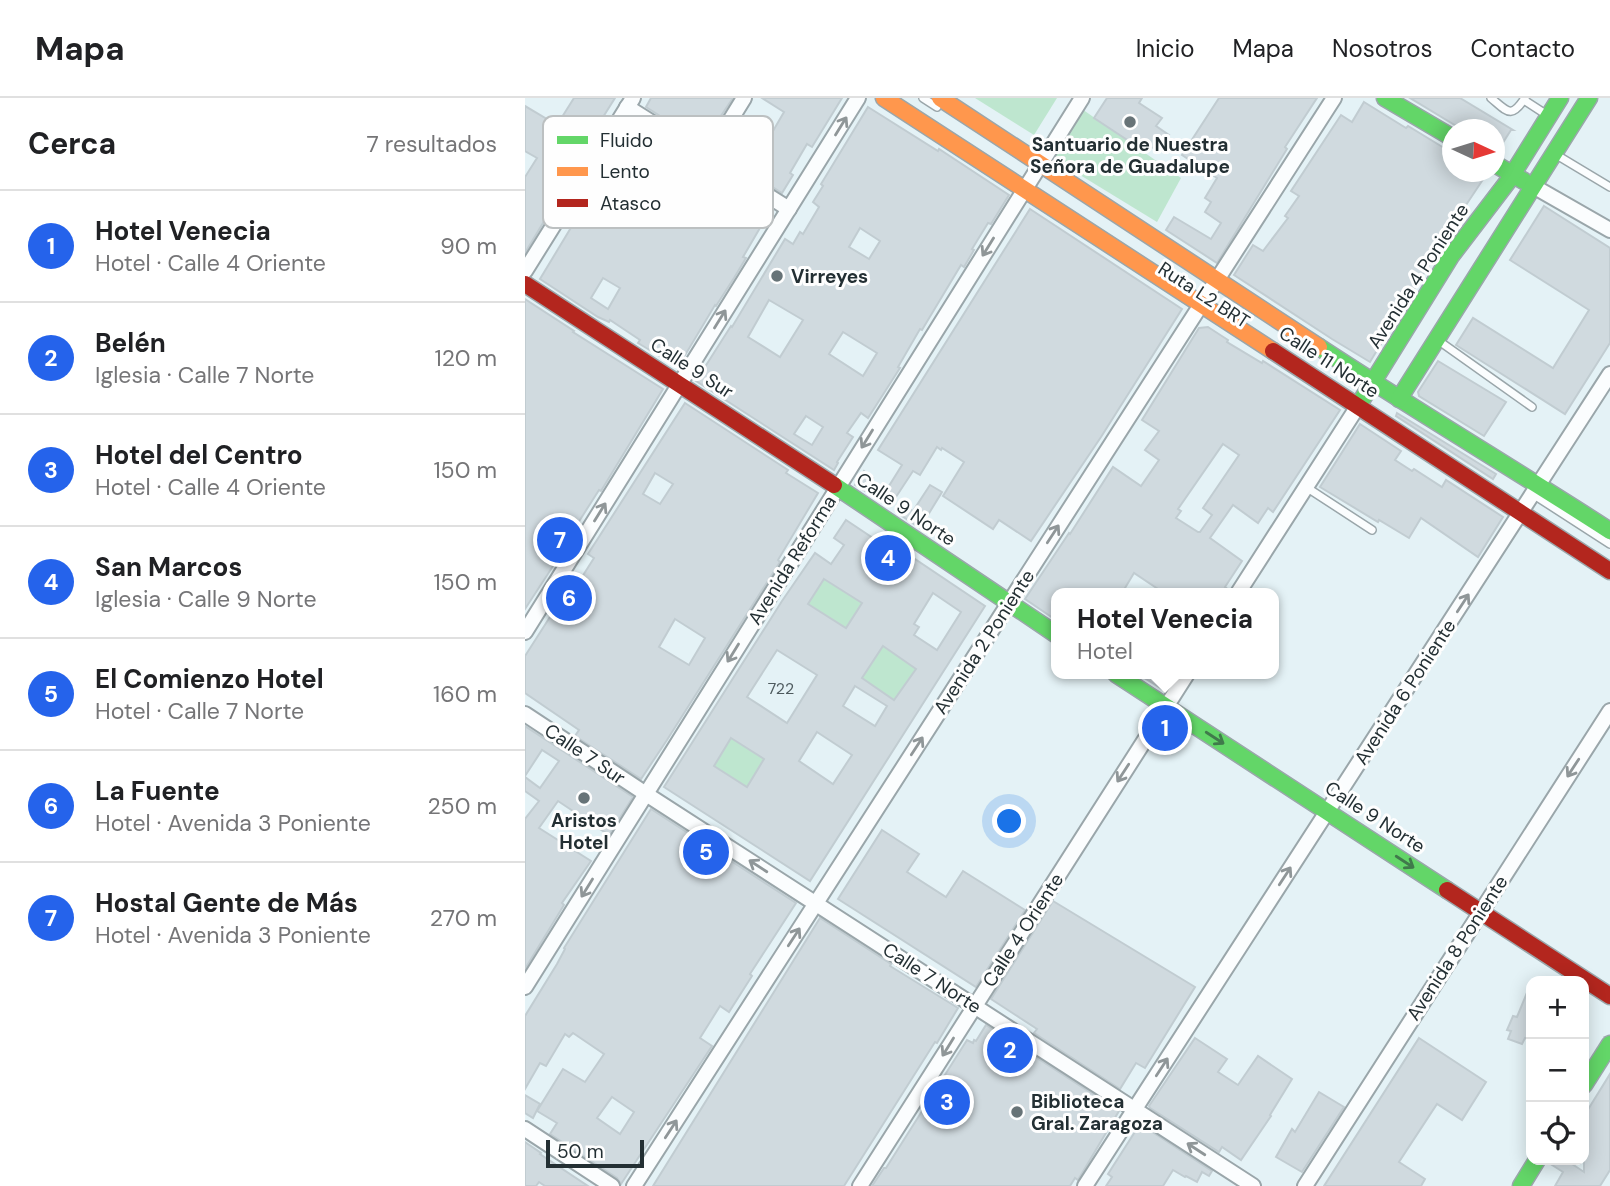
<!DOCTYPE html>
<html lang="es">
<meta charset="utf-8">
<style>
body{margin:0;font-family:"DM Sans",sans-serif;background:#f6f6f6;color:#202124}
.controls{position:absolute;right:21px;bottom:21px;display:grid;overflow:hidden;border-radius:14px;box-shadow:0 4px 18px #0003}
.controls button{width:63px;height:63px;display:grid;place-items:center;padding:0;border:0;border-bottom:2px solid #e0e0e0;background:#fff;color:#202124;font:35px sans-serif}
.compass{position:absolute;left:917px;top:21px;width:63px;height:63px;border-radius:50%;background:#fff;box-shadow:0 4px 18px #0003;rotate:94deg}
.scale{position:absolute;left:21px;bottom:18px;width:98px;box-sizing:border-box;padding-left:7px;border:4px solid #232f33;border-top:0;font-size:19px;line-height:24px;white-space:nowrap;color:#232f33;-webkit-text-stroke:5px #fefefe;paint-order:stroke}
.you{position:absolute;left:485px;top:724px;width:24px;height:24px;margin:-18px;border:5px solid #fff;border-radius:50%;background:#1a73e8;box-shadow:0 0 0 10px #1a73e833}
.badge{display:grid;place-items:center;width:46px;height:46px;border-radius:50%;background:#2563eb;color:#fff;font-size:23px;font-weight:700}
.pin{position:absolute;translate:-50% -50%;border:4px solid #fff;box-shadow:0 2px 7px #0006}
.popup{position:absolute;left:526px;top:490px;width:228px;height:91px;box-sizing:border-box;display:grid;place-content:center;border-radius:14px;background:#fff;filter:drop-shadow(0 2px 5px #0005);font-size:23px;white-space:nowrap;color:#757577}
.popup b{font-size:26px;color:#202124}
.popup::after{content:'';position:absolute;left:50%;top:100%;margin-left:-14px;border:14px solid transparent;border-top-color:#fff}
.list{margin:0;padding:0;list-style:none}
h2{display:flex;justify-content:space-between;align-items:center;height:91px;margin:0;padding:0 28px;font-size:30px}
h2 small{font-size:23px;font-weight:400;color:#757577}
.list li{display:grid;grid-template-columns:46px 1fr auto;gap:21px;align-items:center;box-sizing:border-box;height:112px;padding:0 28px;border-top:2px solid #e0e0e0}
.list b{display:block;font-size:26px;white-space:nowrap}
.list p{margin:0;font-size:23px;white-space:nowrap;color:#757577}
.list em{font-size:23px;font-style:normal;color:#757577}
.icon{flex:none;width:38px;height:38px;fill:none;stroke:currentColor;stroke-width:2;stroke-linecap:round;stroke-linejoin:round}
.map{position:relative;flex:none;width:1085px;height:1088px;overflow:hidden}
header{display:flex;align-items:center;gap:42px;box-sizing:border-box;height:98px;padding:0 35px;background:#fff;border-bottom:2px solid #e0e0e0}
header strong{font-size:33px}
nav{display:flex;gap:38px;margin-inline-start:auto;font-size:24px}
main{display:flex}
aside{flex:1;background:#fff}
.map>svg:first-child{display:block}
.green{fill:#bee6cf}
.building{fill:#d0dadf;stroke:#c1ccd1;stroke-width:2;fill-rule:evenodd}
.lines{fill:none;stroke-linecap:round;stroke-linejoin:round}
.lane-casing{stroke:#9aa6aa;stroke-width:10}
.street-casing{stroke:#9aa6aa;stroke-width:18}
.fast-casing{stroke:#9aa6aa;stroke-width:19}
.slow-casing{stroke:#9aa6aa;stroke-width:19}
.jam-casing{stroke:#9aa6aa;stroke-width:19}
.lane{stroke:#fbfdfe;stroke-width:7}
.street{stroke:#fbfdfe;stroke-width:14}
.fast{stroke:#63d668;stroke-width:16}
.slow{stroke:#ff974d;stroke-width:16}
.jam{stroke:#b3261e;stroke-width:16}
.oneway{stroke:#8f9698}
.oneway2{stroke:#407a4b}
.poi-dot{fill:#677377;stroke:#fefefe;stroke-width:2.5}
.labels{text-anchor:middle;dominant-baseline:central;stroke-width:6;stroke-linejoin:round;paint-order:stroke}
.number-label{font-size:16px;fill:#4e5a5e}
.poi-label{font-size:19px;font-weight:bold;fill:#232f33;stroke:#fefefe}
.street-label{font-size:19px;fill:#232f33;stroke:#fefefe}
.key{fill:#fefefe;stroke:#bcc0c1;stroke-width:2}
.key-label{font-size:19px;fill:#232f33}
</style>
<header>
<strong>Mapa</strong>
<nav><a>Inicio</a><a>Mapa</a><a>Nosotros</a><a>Contacto</a></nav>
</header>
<main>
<aside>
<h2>Cerca<small>7 resultados</small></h2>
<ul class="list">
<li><span class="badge">1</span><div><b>Hotel Venecia</b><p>Hotel · Calle 4 Oriente</p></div><em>90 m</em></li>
<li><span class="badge">2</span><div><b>Belén</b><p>Iglesia · Calle 7 Norte</p></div><em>120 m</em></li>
<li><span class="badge">3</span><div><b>Hotel del Centro</b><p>Hotel · Calle 4 Oriente</p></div><em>150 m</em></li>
<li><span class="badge">4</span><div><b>San Marcos</b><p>Iglesia · Calle 9 Norte</p></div><em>150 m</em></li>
<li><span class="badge">5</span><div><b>El Comienzo Hotel</b><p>Hotel · Calle 7 Norte</p></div><em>160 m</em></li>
<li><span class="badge">6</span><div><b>La Fuente</b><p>Hotel · Avenida 3 Poniente</p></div><em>250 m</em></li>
<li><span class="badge">7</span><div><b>Hostal Gente de Más</b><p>Hotel · Avenida 3 Poniente</p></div><em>270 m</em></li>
</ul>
</aside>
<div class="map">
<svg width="1085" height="1088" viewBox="0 0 1085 1088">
<rect width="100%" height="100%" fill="#e4f2f6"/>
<!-- green -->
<g class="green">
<path d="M450 0H532L509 37Z"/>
<path d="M554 9 656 80 632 124 524 58Z"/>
<path d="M299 481 337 505 321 530 283 506Z"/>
<path d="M358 548 391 571 369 602 337 580Z"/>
<path d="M206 640 239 661 222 689 189 668Z"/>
</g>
<!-- building -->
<g class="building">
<path d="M49 0H90L29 97 33 100 0 155V79L12 60 0 53V8L32 27Z"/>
<path d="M126 0H208L179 43 170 37 168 39 121 9Z"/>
<path d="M237 0H317L287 49 282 46 265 75 268 77 257 95 214 68 216 64 199 54 216 24 244 40 259 14Z"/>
<path d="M582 0H617L614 5 637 20 631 28 644 37 633 53 620 45 616 51 569 20Z"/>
<path d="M694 0H792L760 49 762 51 692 165 641 132 649 119 686 141 696 125 680 114 686 104 680 100 692 80 657 57Z"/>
<path d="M885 0H935L988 32H986L972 54H970V32H938Z"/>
<path d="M839 4 881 30 883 28 924 53 928 56V74H955L961 77 935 116 845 264 807 241 709 177 728 147 738 153 763 120 760 118 774 98 766 93 816 17 827 24Z"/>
<path d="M343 9 413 53 414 51 484 97 466 126 463 125 447 151 449 152 439 169 436 167 397 232 395 231 373 269 375 270 343 320 336 315 322 335 328 339 312 364 313 365 309 372 171 283 206 228 207 229 260 141 268 146 275 134 278 136 294 109 288 104 298 88 296 86ZM335 130 355 143 344 161 324 149ZM244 202 278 222 255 259 223 239ZM318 234 352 255 338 278 304 256ZM281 318 298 329 287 347 269 336Z"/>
<path d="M111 26 246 111 218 159 221 160 209 180 191 208 190 207 153 269 113 245 115 242 85 222 84 224 73 219 15 181 88 60 92 54 94 55ZM121 71 143 84 129 106 108 93ZM78 180 95 190 83 211 66 200Z"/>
<path d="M1019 108 1085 150V245L1040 316 931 247 948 220 1028 270 1064 212 985 162Z"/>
<path d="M505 111 657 211 576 339 506 443 474 422 468 431 418 398 439 364 417 350 416 352 412 349 395 377 388 373 369 402 359 396 377 367 353 352Z"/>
<path d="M0 201 49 233 48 234 138 291 76 393 74 392 30 461 32 462 0 511Z"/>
<path d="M683 229 703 242 702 244 737 265 738 263 815 312 748 414 743 410 733 425 708 407 685 440 717 463 700 489 704 492 703 495H639L609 475 597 495H531V522L500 501 544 435 545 436 588 369 616 388 634 362 620 352 634 333 617 322 674 230ZM698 346 714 357 678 410 687 417 675 434H673L651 420 656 413 653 411Z"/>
<path d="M913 263 981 304 959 338 894 298 893 294Z"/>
<path d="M160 305 263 372 261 375 293 395 253 462 255 464 142 642 116 681 50 638 54 632 0 595V558L41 494 44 496 48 489 50 490 69 460 63 456ZM130 375 148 386 135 406 118 396ZM150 521 180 540 164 567 134 549Z"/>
<path d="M872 315 971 376 968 381 871 318Z"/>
<path d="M835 326 876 353 870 362 887 373 889 371 917 389 921 382 978 419 953 459 896 420 884 440 854 422 853 424 795 389Z"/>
<path d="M339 373 348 380 340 393 330 387Z"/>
<path d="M405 387 417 394 395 430 374 416 380 408 388 413Z"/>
<path d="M321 422 357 446 360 441 460 508 285 783 139 689 257 503 290 455 306 466 319 447 309 440ZM299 481 337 505 321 530 283 506ZM408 495 436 514 412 552 389 537 394 529 389 526ZM358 548 391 571 369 602 337 580ZM252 552 292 577 262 625 222 599ZM330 588 362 608 350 628 318 608ZM292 634 327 657 308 686 274 663ZM206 640 239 661 222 689 189 668Z"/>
<path d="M613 576H647L637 591Z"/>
<path d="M0 628 108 699 84 737 33 703 14 730 66 763 37 805 39 807 0 871V721L14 703 0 693V679L15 690 34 663 17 652 0 678Z"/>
<path d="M126 711 271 805 225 876 227 878 204 914 195 908 175 940 187 948 96 1086 92 1080 25 1036 32 1025 12 1013 38 971 60 984 79 956 48 935 44 939 40 936 21 968 15 965 0 991V918L32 866 40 851 39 850ZM87 999 109 1014 95 1036 72 1020Z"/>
<path d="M357 732 394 756 382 774 421 799 438 773 500 812 451 889 313 801Z"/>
<path d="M528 803 670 889 620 970 611 965 595 991 509 935 512 931 466 901Z"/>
<path d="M295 820 366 866 365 868 433 910 412 945 410 944 319 1088H128Z"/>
<path d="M1006 885V935L1004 941 1000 940 997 946 983 941 986 933 982 932 988 918 992 919Z"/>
<path d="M461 927 594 1013 553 1082 550 1080 545 1088H347L359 1070H361L442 942 448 945 449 942 451 943Z"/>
<path d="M670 940 702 961 693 974 713 987 733 958 767 981 745 1017 746 1018 716 1062 697 1049 694 1054 625 1010 624 1008Z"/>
<path d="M894 940 961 984 937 1022 912 1006 874 1064 900 1081 896 1088H799Z"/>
<path d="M1085 976V1072L1075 1088H1030L1038 1074 1024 1065V1062H1041L1059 1074V1018Z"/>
<path d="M794 994 819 1009 777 1074 751 1059 767 1031 770 1034Z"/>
<path d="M0 997 15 1006 8 1020 0 1015Z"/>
<path d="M615 1026 687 1073 684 1078 677 1074 672 1084 661 1078 660 1079 648 1072 638 1088H581L587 1079 583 1076Z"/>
<path d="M0 1044 16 1055 15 1056 63 1088H20L14 1084 11 1088H0Z"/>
</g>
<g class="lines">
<defs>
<g id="lane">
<path d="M398 0 412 9"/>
<path d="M966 0C983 14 986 21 1000 0"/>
<path d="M999 2 1022 17"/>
<path d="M1030 56 1085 89"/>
<path d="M914 243 1007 309"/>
<path d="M781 389 847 432"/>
<path d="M1006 395 1085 446"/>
</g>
<g id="street">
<path d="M102 9 264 111"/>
<path d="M182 60 219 0"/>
<path d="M1008 88 1085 132"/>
<path d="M0 173 108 0"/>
<path d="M713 495 833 308"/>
<path d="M0 534 333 0"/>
<path d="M0 616 121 696 728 1088"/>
<path d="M0 889 557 0"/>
<path d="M0 1031 87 1088"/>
<path d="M109 1088 809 0"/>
<path d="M335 1088 662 576"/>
<path d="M560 1088 1085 276"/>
<path d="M780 1088 1085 613"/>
</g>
<g id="fast">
<path d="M860 0 928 40"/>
<path d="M970 66 999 83"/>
<path d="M794 249C890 312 989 371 1085 433"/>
<path d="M874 301 1064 0"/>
<path d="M833 308 926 158 984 82 1035 0"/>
<path d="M309 387 532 537"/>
<path d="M591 576 922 792"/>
<path d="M1059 987 1085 946"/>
<path d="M996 1088 1012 1062"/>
</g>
<g id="slow">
<path d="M359 0 748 253"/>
<path d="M415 0 794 249"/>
</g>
<g id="jam">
<path d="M0 186 309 387"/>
<path d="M748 253 1085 473"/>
<path d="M922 792 1085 898"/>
</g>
</defs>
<!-- lane casing -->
<use href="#lane" class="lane-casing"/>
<!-- street casing -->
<use href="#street" class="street-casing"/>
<!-- fast casing -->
<use href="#fast" class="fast-casing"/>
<!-- slow casing -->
<use href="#slow" class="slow-casing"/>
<!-- jam casing -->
<use href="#jam" class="jam-casing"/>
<!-- lane -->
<use href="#lane" class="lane"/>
<!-- street -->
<use href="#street" class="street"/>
<!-- fast -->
<use href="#fast" class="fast"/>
<!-- slow -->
<use href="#slow" class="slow"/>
<!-- jam -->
<use href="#jam" class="jam"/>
</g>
<!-- one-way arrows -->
<defs><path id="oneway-shaft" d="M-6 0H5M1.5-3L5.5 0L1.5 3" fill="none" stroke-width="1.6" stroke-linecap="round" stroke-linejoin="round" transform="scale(1.75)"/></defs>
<g class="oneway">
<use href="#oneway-shaft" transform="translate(316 28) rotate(-58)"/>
<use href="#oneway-shaft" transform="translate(463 149) rotate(122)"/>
<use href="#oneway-shaft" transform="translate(195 221) rotate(-58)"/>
<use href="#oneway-shaft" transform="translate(342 341) rotate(122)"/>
<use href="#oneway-shaft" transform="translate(75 414) rotate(-58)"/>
<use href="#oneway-shaft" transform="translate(528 436) rotate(-57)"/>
<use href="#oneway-shaft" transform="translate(938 505) rotate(-57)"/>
<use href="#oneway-shaft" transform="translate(208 555) rotate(122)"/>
<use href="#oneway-shaft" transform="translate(392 648) rotate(-57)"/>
<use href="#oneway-shaft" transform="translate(1048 670) rotate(123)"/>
<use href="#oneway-shaft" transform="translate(598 675) rotate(123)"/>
<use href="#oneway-shaft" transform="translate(233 768) rotate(-147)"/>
<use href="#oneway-shaft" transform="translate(760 778) rotate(-57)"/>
<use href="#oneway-shaft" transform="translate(62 790) rotate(122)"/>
<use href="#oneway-shaft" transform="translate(269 839) rotate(-57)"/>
<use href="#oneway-shaft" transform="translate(423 949) rotate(122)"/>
<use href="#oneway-shaft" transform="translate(637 969) rotate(-57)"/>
<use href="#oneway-shaft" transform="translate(146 1031) rotate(-57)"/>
<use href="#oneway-shaft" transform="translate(671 1051) rotate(-147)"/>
</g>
<g class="oneway2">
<use href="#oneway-shaft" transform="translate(690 640) rotate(33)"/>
<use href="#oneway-shaft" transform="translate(880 764) rotate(33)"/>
</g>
<!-- markers -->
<g class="poi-dot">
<circle cx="605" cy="24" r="7"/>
<circle cx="252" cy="178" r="7"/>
<circle cx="59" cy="700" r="7"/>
<circle cx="492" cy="1014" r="7"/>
</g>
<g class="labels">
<!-- number labels -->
<g class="number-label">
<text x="256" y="590">722</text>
</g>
<!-- poi labels -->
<g class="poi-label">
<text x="605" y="46">Santuario de Nuestra<tspan x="605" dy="22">Señora de Guadalupe</tspan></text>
<text x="266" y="178" text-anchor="start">Virreyes</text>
<text x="59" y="722">Aristos<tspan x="59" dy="22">Hotel</tspan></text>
<text x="506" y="1003" text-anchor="start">Biblioteca<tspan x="506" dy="22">Gral. Zaragoza</tspan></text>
</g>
<!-- street labels -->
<g class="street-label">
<text transform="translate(893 178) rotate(-57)">Avenida 4 Poniente</text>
<text transform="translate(679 197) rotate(33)">Ruta L2 BRT</text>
<text transform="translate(804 264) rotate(33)">Calle 11 Norte</text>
<text transform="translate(167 270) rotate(33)">Calle 9 Sur</text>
<text transform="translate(381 411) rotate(34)">Calle 9 Norte</text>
<text transform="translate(267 462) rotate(-58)">Avenida Reforma</text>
<text transform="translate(459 544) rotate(-57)">Avenida 2 Poniente</text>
<text transform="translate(880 594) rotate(-57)">Avenida 6 Poniente</text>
<text transform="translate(60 656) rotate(34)">Calle 7 Sur</text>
<text transform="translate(850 719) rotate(33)">Calle 9 Norte</text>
<text transform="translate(498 832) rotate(-57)">Calle 4 Oriente</text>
<text transform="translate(932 850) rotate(-57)">Avenida 8 Poniente</text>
<text transform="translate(407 880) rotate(33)">Calle 7 Norte</text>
</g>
</g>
<!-- legend -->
<rect x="18" y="18" width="230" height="112" rx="10" class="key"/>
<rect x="32" y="38" width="31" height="8" fill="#63d668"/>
<rect x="32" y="69" width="31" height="9" fill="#ff974d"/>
<rect x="32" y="101" width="31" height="8" fill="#b3261e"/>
<g class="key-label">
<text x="75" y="49">Fluido</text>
<text x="75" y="80">Lento</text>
<text x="75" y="112">Atasco</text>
</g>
</svg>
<div class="controls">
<button>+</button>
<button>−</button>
<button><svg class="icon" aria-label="locate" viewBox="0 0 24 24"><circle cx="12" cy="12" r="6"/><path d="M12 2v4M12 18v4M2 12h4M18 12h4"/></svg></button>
</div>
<svg class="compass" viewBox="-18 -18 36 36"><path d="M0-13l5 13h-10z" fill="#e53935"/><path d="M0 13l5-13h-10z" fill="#757577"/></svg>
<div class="scale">50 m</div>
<div class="you"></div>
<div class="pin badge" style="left:640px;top:630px">1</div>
<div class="popup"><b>Hotel Venecia</b>Hotel</div>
<div class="pin badge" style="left:485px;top:952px">2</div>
<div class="pin badge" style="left:422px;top:1004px">3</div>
<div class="pin badge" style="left:363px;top:460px">4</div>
<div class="pin badge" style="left:181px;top:754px">5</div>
<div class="pin badge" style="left:44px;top:500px">6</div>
<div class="pin badge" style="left:35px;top:442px">7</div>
</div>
</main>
